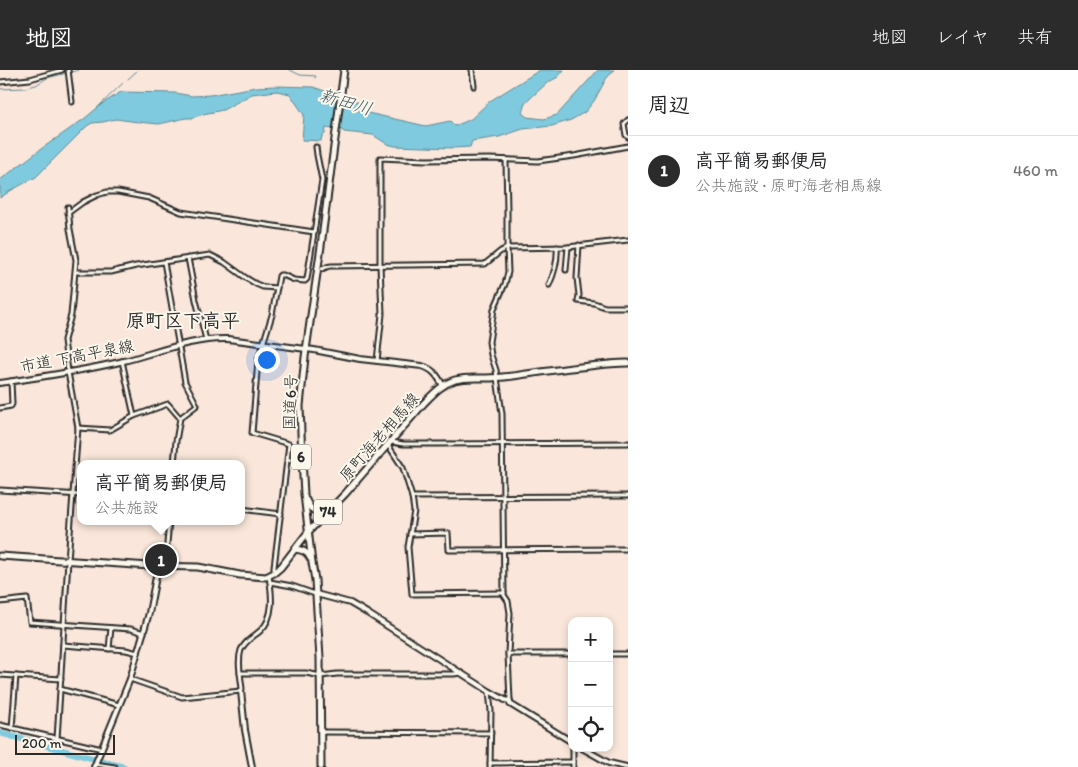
<!DOCTYPE html>
<html lang="ja">
<meta charset="utf-8">
<style>
body{margin:0;font-family:Itim,"Klee One",sans-serif;background:#f2f2f2;color:#202124}
.controls{position:absolute;right:15px;bottom:15px;display:grid;overflow:hidden;border-radius:10px;box-shadow:0 2px 8px #0003}
.controls button{width:45px;height:45px;display:grid;place-items:center;padding:0;border:0;border-bottom:1px solid #e0e0e0;background:#fff;color:#202124;font:25px sans-serif}
.scale{position:absolute;left:15px;bottom:12px;width:100px;box-sizing:border-box;padding-left:5px;border:2px solid #2b2b2b;border-top:0;font-size:14px;line-height:18px;white-space:nowrap;color:#2b2b2b;-webkit-text-stroke:4px #fbf7ec;paint-order:stroke}
.you{position:absolute;left:266px;top:289px;width:18px;height:18px;margin:-12px;border:4px solid #fff;border-radius:50%;background:#1a73e8;box-shadow:0 0 0 8px #1a73e833}
.badge{display:grid;place-items:center;width:32px;height:32px;border-radius:50%;background:#2b2b2b;color:#fff;font-size:16px;font-weight:700}
.pin{position:absolute;translate:-50% -50%;border:2px solid #fff;box-shadow:0 1px 5px #0006}
.popup{position:absolute;left:77px;top:390px;width:168px;height:65px;box-sizing:border-box;display:grid;place-content:center;border-radius:10px;background:#fff;filter:drop-shadow(0 1px 4px #0005);font-size:16px;white-space:nowrap;color:#757577}
.popup b{font-size:19px;color:#202124}
.popup::after{content:'';position:absolute;left:50%;top:100%;margin-left:-10px;border:10px solid transparent;border-top-color:#fff}
.list{margin:0;padding:0;list-style:none}
h2{display:flex;justify-content:space-between;align-items:center;height:65px;margin:0;padding:0 20px;font-size:21px}
h2 small{font-size:16px;font-weight:400;color:#757577}
.list li{display:grid;grid-template-columns:32px 1fr auto;gap:15px;align-items:center;box-sizing:border-box;height:70px;padding:0 20px;border-top:1px solid #e0e0e0}
.list b{display:block;font-size:19px;white-space:nowrap}
.list p{margin:0;font-size:16px;white-space:nowrap;color:#757577}
.list em{font-size:16px;font-style:normal;color:#757577}
.icon{flex:none;width:28px;height:28px;fill:none;stroke:currentColor;stroke-width:2;stroke-linecap:round;stroke-linejoin:round}
.map{position:relative;flex:none;width:628px;height:697px;overflow:hidden}
header{display:flex;align-items:center;gap:30px;box-sizing:border-box;height:70px;padding:0 25px;background:#2b2b2b;color:#fff}
header strong{font-size:24px}
nav{display:flex;gap:28px;margin-inline-start:auto;font-size:18px}
main{display:flex}
aside{flex:1;background:#fff}
.map>svg:first-child{display:block}
.water{fill:#7fcade;stroke:#5d8a96}
.lines{fill:none;stroke-linecap:round;stroke-linejoin:round}
.stream{stroke:#5d8a96;stroke-width:1}
.river{stroke:#7fcade;stroke-width:6}
.minor-casing{stroke:#2b2b2b;stroke-width:7}
.tertiary-casing{stroke:#2b2b2b;stroke-width:8}
.primary-casing{stroke:#2b2b2b;stroke-width:9}
.trunk-casing{stroke:#2b2b2b;stroke-width:9}
.minor{stroke:#fbf7ec;stroke-width:3}
.tertiary{stroke:#fbf7ec;stroke-width:4}
.primary{stroke:#fbf7ec;stroke-width:5}
.trunk{stroke:#fbf7ec;stroke-width:5}
.labels{text-anchor:middle;dominant-baseline:central;stroke-width:4;stroke-linejoin:round;paint-order:stroke}
.shield{fill:#fbf7ec;stroke:#696865;stroke-width:1}
.shield-label{font-size:15px;font-weight:bold;fill:#2b2b2b}
.street-label{font-size:16px;fill:#2b2b2b;stroke:#fbf7ec}
.water-label{font-size:18px;font-style:italic;fill:#445b61;stroke:#fbf7ec}
.quarter-label{font-size:19px;font-weight:bold;fill:#2b2b2b;stroke:#fbf7ec}
</style>
<header>
<strong>地図</strong>
<nav><a>地図</a><a>レイヤ</a><a>共有</a></nav>
</header>
<main>
<div class="map">
<svg width="628" height="697" viewBox="0 0 628 697">
<rect width="100%" height="100%" fill="#fae6da"/>
<filter id="ink" filterUnits="userSpaceOnUse"><feTurbulence type="fractalNoise" baseFrequency=".02" numOctaves="2"/><feDisplacementMap in="SourceGraphic" scale="10" xChannelSelector="R" yChannelSelector="G"/><feConvolveMatrix kernelMatrix="1 2 1 2 8 2 1 2 1" color-interpolation-filters="sRGB"/></filter>
<g filter="url(#ink)">
<!-- water -->
<path class="water" d="M540 0H564L558 7 547 13 525 33 522 43 527 47 544 49 557 45 598 0H614L606 9 594 31 585 42 571 50 552 56 523 59 499 67 472 71 470 77 453 78 395 76 387 74 373 65 344 62 342 60 326 58 325 64 322 66 321 71 302 70 304 45 290 24 277 21 252 24 223 40 203 44 192 48H186L159 54 138 52 116 49 103 52 92 53 87 56 36 107 10 121 0 128V110L41 79 84 49 102 34 121 22 175 23 192 26 210 25 256 17 275 16 313 17 360 33 359 41 426 56 450 51 455 56 471 49 490 31Z"/>
<g class="lines">
<!-- stream -->
<g class="stream">
<path d="M290 0 300 5 316 6 315 8"/>
<path d="M71 2 79 0"/>
<path d="M128 9 138 0"/>
<path d="M0 19 25 18 36 15 47 8 67 3"/>
<path d="M95 40 123 13"/>
</g>
<!-- river -->
<path class="river" d="M0 663 124 697"/>
<defs>
<g id="minor">
<path d="M68 0 72 32"/>
<path d="M472 0 474 16"/>
<path d="M0 12 30 9 62 0"/>
<path d="M628 50 624 54 626 65 628 67"/>
<path d="M506 90 507 141V178L508 202 505 214 494 239 489 272 491 285 496 300 502 344 504 525 508 531 510 543 508 584 510 631"/>
<path d="M68 143 83 132 97 125 107 122H118L149 128 181 142 314 162"/>
<path d="M579 175 577 208 579 225 578 231 594 233 605 237H628"/>
<path d="M188 188 196 230 206 270"/>
<path d="M164 192 185 312 197 335 180 348 176 371 174 394"/>
<path d="M322 199C325 198 327 196 331 196L485 194 501 181 507 178 568 177 628 170"/>
<path d="M566 200 568 177"/>
<path d="M76 202H111L136 196 210 185 224 192 246 208 256 214 263 217 277 218"/>
<path d="M549 215C555 202 558 191 557 177"/>
<path d="M122 291 134 346"/>
<path d="M377 291 382 244 380 195V88L426 90 489 89 538 91 574 86 628 76"/>
<path d="M0 338 11 336 12 334 11 311"/>
<path d="M78 358 110 360 134 346 168 334 180 348"/>
<path d="M392 372 403 374H435L628 373"/>
<path d="M388 375 403 398 412 427 414 441 408 477 412 524 504 523"/>
<path d="M288 390 302 389"/>
<path d="M0 420 81 425"/>
<path d="M412 427 628 426"/>
<path d="M241 439 281 444"/>
<path d="M410 464 448 463 449 480 628 479"/>
<path d="M165 496 169 451"/>
<path d="M274 502V497L289 374 252 363 258 290 272 245 279 206 280 205H283L294 210 305 211 307 209 322 110 317 85 316 77"/>
<path d="M270 512 292 516 315 524"/>
<path d="M0 532 27 529 30 552 131 559 144 563"/>
<path d="M63 575 126 580 138 583"/>
<path d="M109 579 111 558"/>
<path d="M508 584H572"/>
<path d="M609 584H628"/>
<path d="M240 603H306L321 606 337 604H454L460 603"/>
<path d="M0 605 61 609"/>
<path d="M130 609 182 627 241 621 242 619C241 607 237 592 241 580 245 571 253 567 260 561 275 548 272 524 269 506"/>
<path d="M60 619 119 635"/>
<path d="M489 621 491 641 490 697"/>
<path d="M0 655 102 679"/>
<path d="M12 658 16 606"/>
<path d="M321 662 491 663"/>
<path d="M57 669 68 490 78 358 68 302 64 270 71 245 76 190 70 159 68 137"/>
<path d="M490 693 573 692"/>
<path d="M95 694 115 697"/>
<path d="M573 697V678"/>
</g>
<g id="tertiary">
<path d="M0 313C41 307 83 301 124 291 158 282 193 268 228 269L314 280 360 289 422 296C433 299 438 306 443 316"/>
<path d="M316 524 350 533 367 543 489 621 505 630 510 631V634L572 672"/>
<path d="M241 621 245 660 252 697"/>
<path d="M582 678 609 693 626 697"/>
<path d="M94 697 130 609 149 543 158 496"/>
</g>
<path id="primary" d="M0 486 150 496 198 497 240 505 266 507 274 503 281 497 308 462 345 424 424 333C433 324 442 314 455 310 466 307 475 308 486 308 494 308 504 307 513 306 551 301 589 294 628 293"/>
<g id="trunk">
<path d="M306 430C312 445 320 443 333 437"/>
<path d="M295 479C302 480 307 481 310 488"/>
<path d="M321 697 320 588 315 510 312 493 304 424 302 389 300 336 305 287 321 176 344 0"/>
</g>
</defs>
<!-- minor casing -->
<use href="#minor" class="minor-casing"/>
<!-- tertiary casing -->
<use href="#tertiary" class="tertiary-casing"/>
<!-- primary casing -->
<use href="#primary" class="primary-casing"/>
<!-- trunk casing -->
<use href="#trunk" class="trunk-casing"/>
<!-- minor -->
<use href="#minor" class="minor"/>
<!-- tertiary -->
<use href="#tertiary" class="tertiary"/>
<!-- primary -->
<use href="#primary" class="primary"/>
<!-- trunk -->
<use href="#trunk" class="trunk"/>
</g>
</g>
<g class="labels">
<!-- shield labels -->
<g class="shield">
<rect x="291" y="374.5" width="20" height="25" rx="4"/>
<rect x="314" y="429.5" width="28" height="25" rx="4"/>
</g>
<g class="shield-label">
<text x="301" y="387">6</text>
<text x="328" y="442">74</text>
</g>
<!-- street labels -->
<g class="street-label">
<text transform="translate(77 286) rotate(-11)">市道 下高平泉線</text>
<text transform="translate(290 332) rotate(-88)">国道6号</text>
<text transform="translate(379 367) rotate(-49)">原町海老相馬線</text>
</g>
<!-- water labels -->
<g class="water-label">
<text transform="translate(346 32) rotate(17)">新田川</text>
</g>
<!-- quarter labels -->
<g class="quarter-label">
<text x="183" y="250">原町区下高平</text>
</g>
</g>
</svg>
<div class="controls">
<button>+</button>
<button>−</button>
<button><svg class="icon" aria-label="locate" viewBox="0 0 24 24"><circle cx="12" cy="12" r="6"/><path d="M12 2v4M12 18v4M2 12h4M18 12h4"/></svg></button>
</div>
<div class="scale">200 m</div>
<div class="you"></div>
<div class="pin badge" style="left:161px;top:490px">1</div>
<div class="popup"><b>高平簡易郵便局</b>公共施設</div>
</div>
<aside>
<h2>周辺<small></small></h2>
<ul class="list">
<li><span class="badge">1</span><div><b>高平簡易郵便局</b><p>公共施設 · 原町海老相馬線</p></div><em>460 m</em></li>
</ul>
</aside>
</main>
